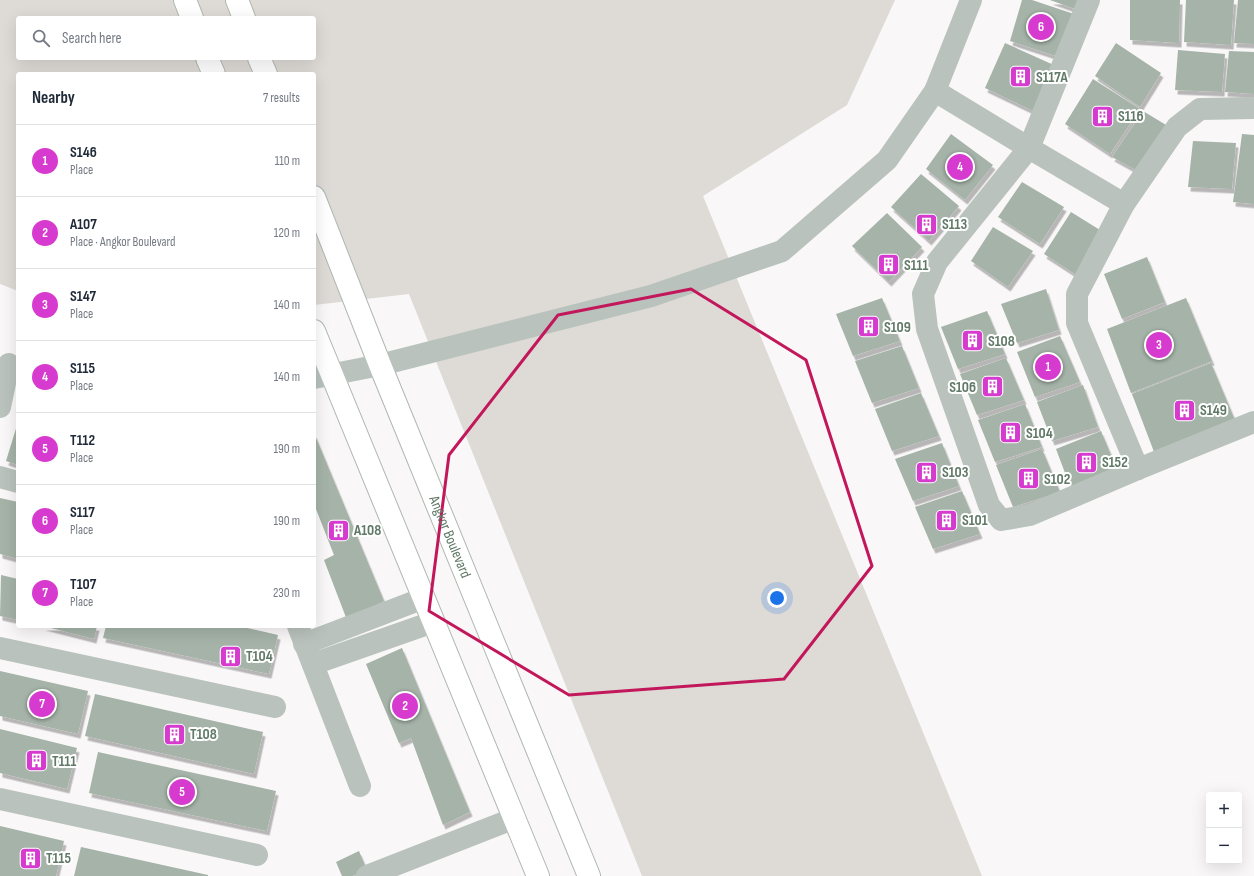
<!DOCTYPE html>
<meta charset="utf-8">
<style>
body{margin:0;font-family:"Sofia Sans Condensed",sans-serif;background:#f6f6f7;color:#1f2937}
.controls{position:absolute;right:12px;bottom:12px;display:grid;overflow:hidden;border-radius:4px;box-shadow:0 4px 16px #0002}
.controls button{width:36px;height:36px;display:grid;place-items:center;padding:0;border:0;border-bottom:1px solid #e0e1e3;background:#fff;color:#1f2937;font:20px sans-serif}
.you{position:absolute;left:777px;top:598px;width:14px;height:14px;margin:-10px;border:3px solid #fff;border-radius:50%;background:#1a73e8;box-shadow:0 0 0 6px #1a73e833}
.badge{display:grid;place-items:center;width:26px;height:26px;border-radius:50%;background:#d63acf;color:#fff;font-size:13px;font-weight:700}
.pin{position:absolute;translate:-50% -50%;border:2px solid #fff;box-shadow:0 1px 4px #0006}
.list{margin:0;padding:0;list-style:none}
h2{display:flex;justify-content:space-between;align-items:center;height:52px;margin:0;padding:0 16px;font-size:17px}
h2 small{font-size:13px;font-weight:400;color:#747a83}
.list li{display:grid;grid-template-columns:26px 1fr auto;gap:12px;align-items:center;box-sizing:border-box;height:72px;padding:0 16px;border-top:1px solid #e0e1e3}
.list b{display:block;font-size:15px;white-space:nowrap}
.list p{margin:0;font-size:13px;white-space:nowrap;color:#747a83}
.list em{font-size:13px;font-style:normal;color:#747a83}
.icon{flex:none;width:22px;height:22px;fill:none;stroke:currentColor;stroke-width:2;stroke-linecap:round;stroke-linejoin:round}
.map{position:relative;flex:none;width:1254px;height:876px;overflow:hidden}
.search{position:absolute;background:#fff;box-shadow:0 4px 16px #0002;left:16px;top:16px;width:300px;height:44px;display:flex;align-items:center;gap:10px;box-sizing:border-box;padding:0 14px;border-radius:4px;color:#747a83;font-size:15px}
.panel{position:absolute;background:#fff;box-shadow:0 4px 16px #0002;left:16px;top:72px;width:300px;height:556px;border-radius:4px}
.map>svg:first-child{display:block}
.green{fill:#dedad6;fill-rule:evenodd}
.building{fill:#a5b3a8;filter:url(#shadow)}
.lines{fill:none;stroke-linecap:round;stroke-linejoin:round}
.major-casing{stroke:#aeb8b0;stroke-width:24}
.minor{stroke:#b9c2bc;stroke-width:22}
.major{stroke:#fff;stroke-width:22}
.marked{fill:none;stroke:#c2185b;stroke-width:3;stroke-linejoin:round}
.labels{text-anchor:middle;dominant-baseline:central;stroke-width:4;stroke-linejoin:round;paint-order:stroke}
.poi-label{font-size:15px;font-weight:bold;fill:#617967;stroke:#fff;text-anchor:start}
.street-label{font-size:15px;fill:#617967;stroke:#fff}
</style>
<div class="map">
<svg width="1254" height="876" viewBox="0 0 1254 876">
<defs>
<filter id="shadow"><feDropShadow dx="2.5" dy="4.5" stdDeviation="0" flood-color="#0004"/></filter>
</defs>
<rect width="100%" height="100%" fill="#f9f7f7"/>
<!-- green -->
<path class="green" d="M0 0H895L847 105 703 196 982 876H642L409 294 314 305V74H18V291L0 284ZM18 18H314V58H18Z"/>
<!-- building -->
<g class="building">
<path d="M1022 0H1032L1074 14 1059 57 1010 41Z"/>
<path d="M1050 0H1078L1075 9Z"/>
<path d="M1130 0H1180L1179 43 1130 40Z"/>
<path d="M1186 0H1234L1231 45 1184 42Z"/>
<path d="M1238 0H1254V44L1234 43Z"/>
<path d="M1005 43 1056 66 1033 111 985 88Z"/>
<path d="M1116 43 1161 73 1140 107 1095 76Z"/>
<path d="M1178 50 1225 54 1222 92 1175 90Z"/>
<path d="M1229 51 1254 52V94L1225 92Z"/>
<path d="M1093 79 1140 109 1110 154 1065 124Z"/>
<path d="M1143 111 1171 128 1141 173 1112 157Z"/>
<path d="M951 134 993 165 965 200 926 169Z"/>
<path d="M1242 134 1254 135V204L1233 202Z"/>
<path d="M1193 141 1236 143 1232 189 1188 187Z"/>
<path d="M921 174 959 206 929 241 891 207Z"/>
<path d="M1022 182 1064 207 1040 244 998 217Z"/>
<path d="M1071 212 1108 235 1081 278 1044 254Z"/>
<path d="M887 213 922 247 889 282 852 246Z"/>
<path d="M993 227 1033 251 1008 287 971 261Z"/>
<path d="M1147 257 1165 302 1122 319 1104 274Z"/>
<path d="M1046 289 1059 330 1017 343 1001 304Z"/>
<path d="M882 298 900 341 853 356 836 314Z"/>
<path d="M1186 298 1212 361 1131 393 1107 329Z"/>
<path d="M987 311 1005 354 958 369 941 327Z"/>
<path d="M1060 336 1080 382 1035 397 1017 352Z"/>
<path d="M902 346 919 388 872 403 855 361Z"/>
<path d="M1006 358 1024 400 977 415 960 374Z"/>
<path d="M1211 363 1237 425 1156 457 1132 394Z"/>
<path d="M1083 385 1098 427 1052 441 1037 402Z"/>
<path d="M921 393 939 436 892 451 875 409Z"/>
<path d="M1025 404 1042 447 995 462 978 420Z"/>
<path d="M18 422V465L6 461Z"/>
<path d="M1101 431 1119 474 1073 494 1056 449Z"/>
<path d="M314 433 384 601 347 620 324 560 334 555 314 504Z"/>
<path d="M942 443 959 486 913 501 895 459Z"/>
<path d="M1042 449 1060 492 1013 507 996 465Z"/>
<path d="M962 491 980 534 933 549 915 507Z"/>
<path d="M0 498 18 502V559L0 554Z"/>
<path d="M1 575 18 579V620L0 616Z"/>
<path d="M43 626H97L94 639Z"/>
<path d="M106 626H239L278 635 269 674 103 638Z"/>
<path d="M402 648 470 812 443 825 411 738 399 743 366 664Z"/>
<path d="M0 671 88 691 78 734 0 716Z"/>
<path d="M95 694 263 732 254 774 85 736Z"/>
<path d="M0 729 77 748 67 789 0 773Z"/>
<path d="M98 752 276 791 267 831 89 793Z"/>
<path d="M0 826 64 841 56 876H0Z"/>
<path d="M81 847 208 875V876H74Z"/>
<path d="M359 851 367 870 352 876H342L336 862Z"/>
</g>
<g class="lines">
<defs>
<g id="major">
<path d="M185 0 192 18"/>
<path d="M237 0 244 18"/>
<path d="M207 58 214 74"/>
<path d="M259 58 266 74"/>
<path id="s1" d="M314 197 380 365 589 876"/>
<path d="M314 331 538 876"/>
</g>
</defs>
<!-- major casing -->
<use href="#major" class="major-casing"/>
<!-- minor -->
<g class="minor">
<path d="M1089 0 1029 148 937 262 923 294 927 329 989 505 1001 520 1030 515 1138 469 1254 422"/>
<path d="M935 91 1029 148 1124 204"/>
<path d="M314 378 380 365 651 296 782 251 887 160 935 91 971 0"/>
<path d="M0 407 9 364"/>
<path d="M1138 469 1077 323V294L1124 204 1177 127 1200 109 1254 108"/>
<path d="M0 477 18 482"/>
<path d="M298 626 360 786"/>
<path d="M304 644 424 598"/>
<path d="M0 648 275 707"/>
<path d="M313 664 433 622"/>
<path d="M0 799 257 855"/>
<path d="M367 876 515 818"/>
</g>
<!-- major -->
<use href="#major" class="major"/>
</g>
<!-- marked area -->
<path class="marked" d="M691 289 806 360 872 566 784 679 569 695 429 611 449 455 558 315Z"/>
<!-- icons -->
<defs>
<symbol id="building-square" viewBox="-11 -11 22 22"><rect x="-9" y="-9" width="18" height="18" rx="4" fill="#d63acf" stroke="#fff"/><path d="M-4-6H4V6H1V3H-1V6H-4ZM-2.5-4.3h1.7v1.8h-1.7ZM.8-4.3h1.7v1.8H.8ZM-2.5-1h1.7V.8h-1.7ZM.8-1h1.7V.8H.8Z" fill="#fff"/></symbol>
</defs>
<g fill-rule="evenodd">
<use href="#building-square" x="1008" y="64" width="25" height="25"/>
<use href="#building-square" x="1090" y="104" width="25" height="25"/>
<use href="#building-square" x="914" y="212" width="25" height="25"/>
<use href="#building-square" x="876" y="252" width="25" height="25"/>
<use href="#building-square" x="856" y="314" width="25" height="25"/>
<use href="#building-square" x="960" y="328" width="25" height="25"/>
<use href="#building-square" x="980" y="374" width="25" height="25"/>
<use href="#building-square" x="1172" y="398" width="25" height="25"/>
<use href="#building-square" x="998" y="420" width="25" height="25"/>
<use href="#building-square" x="1074" y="450" width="25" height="25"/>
<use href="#building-square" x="914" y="460" width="25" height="25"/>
<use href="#building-square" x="1016" y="466" width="25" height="25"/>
<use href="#building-square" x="934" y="508" width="25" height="25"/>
<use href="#building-square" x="326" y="518" width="25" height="25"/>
<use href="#building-square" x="218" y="644" width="25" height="25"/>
<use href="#building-square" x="162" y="722" width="25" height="25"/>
<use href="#building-square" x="24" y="748" width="25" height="25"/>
<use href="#building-square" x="18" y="846" width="25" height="25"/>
</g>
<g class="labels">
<!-- poi labels -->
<g class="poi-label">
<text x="1036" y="77">S117A</text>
<text x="1118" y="116">S116</text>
<text x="942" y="224">S113</text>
<text x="904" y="265">S111</text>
<text x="884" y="327">S109</text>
<text x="988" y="341">S108</text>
<text x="976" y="387" text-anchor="end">S106</text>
<text x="1200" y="410">S149</text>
<text x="1026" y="433">S104</text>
<text x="1102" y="462">S152</text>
<text x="942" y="472">S103</text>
<text x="1044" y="479">S102</text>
<text x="962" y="520">S101</text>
<text x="354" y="530">A108</text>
<text x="246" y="656">T104</text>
<text x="190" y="734">T108</text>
<text x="52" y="761">T111</text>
<text x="46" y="858">T115</text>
</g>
<!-- street labels -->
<g class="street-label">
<text stroke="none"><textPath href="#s1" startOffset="366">Angkor Boulevard</textPath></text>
</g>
</g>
</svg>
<div class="controls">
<button>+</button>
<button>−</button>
</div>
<div class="you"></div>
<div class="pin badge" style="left:1048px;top:367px">1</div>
<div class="pin badge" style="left:405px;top:706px">2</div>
<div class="pin badge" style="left:1159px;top:345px">3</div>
<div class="pin badge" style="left:960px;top:167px">4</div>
<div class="pin badge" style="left:182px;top:792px">5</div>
<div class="pin badge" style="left:1041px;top:27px">6</div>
<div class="pin badge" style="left:42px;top:704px">7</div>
<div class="search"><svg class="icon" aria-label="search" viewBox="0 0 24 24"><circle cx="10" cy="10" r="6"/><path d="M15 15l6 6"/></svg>Search here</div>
<section class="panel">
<h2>Nearby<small>7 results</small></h2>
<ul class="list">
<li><span class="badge">1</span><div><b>S146</b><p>Place</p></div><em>110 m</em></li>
<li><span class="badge">2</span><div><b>A107</b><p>Place · Angkor Boulevard</p></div><em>120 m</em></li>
<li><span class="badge">3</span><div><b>S147</b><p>Place</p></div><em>140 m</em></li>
<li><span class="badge">4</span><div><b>S115</b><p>Place</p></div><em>140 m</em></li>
<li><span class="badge">5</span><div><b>T112</b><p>Place</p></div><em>190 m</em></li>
<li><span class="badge">6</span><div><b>S117</b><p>Place</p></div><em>190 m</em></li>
<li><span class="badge">7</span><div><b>T107</b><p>Place</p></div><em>230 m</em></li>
</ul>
</section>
</div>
